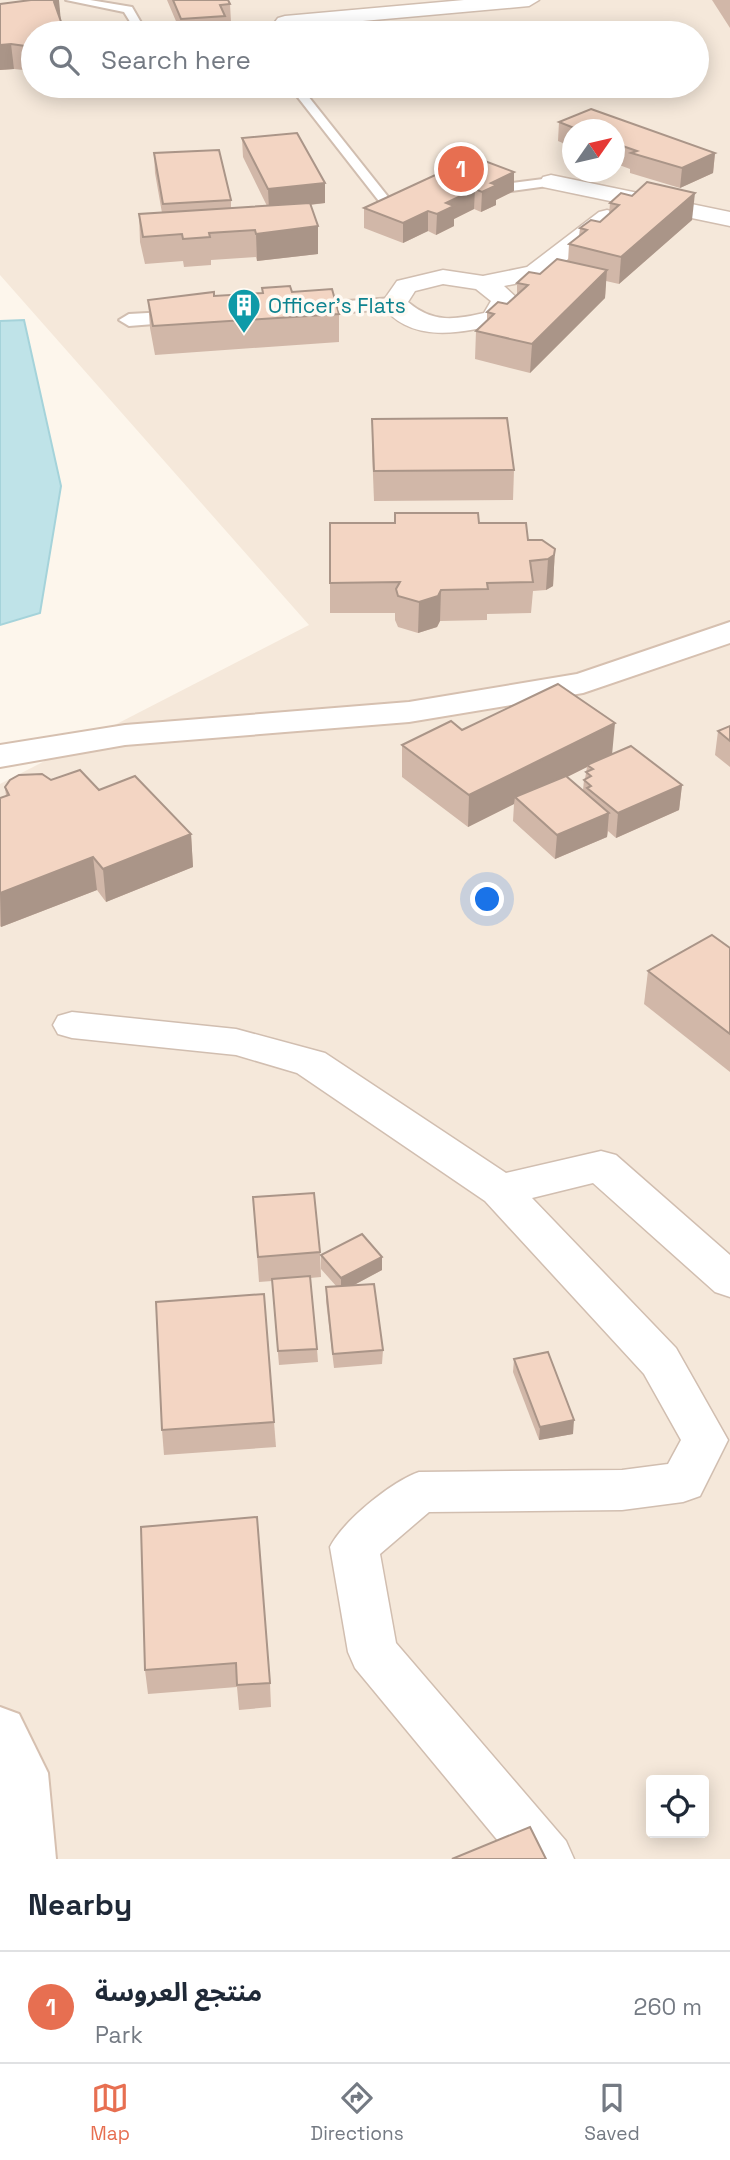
<!DOCTYPE html>
<meta charset="utf-8">
<style>
body{margin:0;font-family:"Space Grotesk","Noto Sans Arabic",sans-serif;background:#f6f6f7;color:#1f2937}
.controls{position:absolute;right:21px;bottom:21px;display:grid;overflow:hidden;border-radius:7px;box-shadow:0 4px 18px #0003}
.controls button{width:63px;height:63px;display:grid;place-items:center;padding:0;border:0;border-bottom:2px solid #e0e1e3;background:#fff;color:#1f2937;font:35px sans-serif}
.compass{position:absolute;left:562px;top:119px;width:63px;height:63px;border-radius:50%;background:#fff;box-shadow:0 4px 18px #0003;rotate:56deg}
.you{position:absolute;left:488px;top:900px;width:24px;height:24px;margin:-18px;border:5px solid #fff;border-radius:50%;background:#1a73e8;box-shadow:0 0 0 10px #1a73e833}
.badge{display:grid;place-items:center;width:46px;height:46px;border-radius:50%;background:#e76f51;color:#fff;font-size:23px;font-weight:700}
.pin{position:absolute;translate:-50% -50%;border:4px solid #fff;box-shadow:0 2px 7px #0006}
.list{margin:0;padding:0;list-style:none}
h2{display:flex;justify-content:space-between;align-items:center;height:91px;margin:0;padding:0 28px;font-size:30px}
h2 small{font-size:23px;font-weight:400;color:#747a83}
.list li{display:grid;grid-template-columns:46px 1fr auto;gap:21px;align-items:center;box-sizing:border-box;height:112px;padding:0 28px;border-top:2px solid #e0e1e3}
.list b{display:block;font-size:26px;white-space:nowrap}
.list p{margin:0;font-size:23px;white-space:nowrap;color:#747a83}
.list em{font-size:23px;font-style:normal;color:#747a83}
.icon{flex:none;width:38px;height:38px;fill:none;stroke:currentColor;stroke-width:2;stroke-linecap:round;stroke-linejoin:round}
.map{position:relative;flex:none;width:730px;height:1859px;overflow:hidden}
.search{position:absolute;background:#fff;box-shadow:0 4px 18px #0003;left:21px;right:21px;top:21px;height:77px;display:flex;align-items:center;gap:18px;box-sizing:border-box;padding:0 24px;border-radius:38px;color:#747a83;font-size:26px}
.sheet{height:203px;background:#fff}
nav{display:flex;justify-content:space-around;align-items:center;box-sizing:border-box;height:98px;border-top:2px solid #e0e1e3;background:#fff;font-size:19px;color:#747a83}
nav a{display:grid;justify-items:center;gap:4px}
nav .on{color:#e76f51}
.map>svg:first-child{display:block}
.residential{fill:#f5e8da;fill-rule:evenodd}
.water{fill:#bfe3e8;stroke:#a5d3da;stroke-width:2}
.lines{fill:none;stroke-linecap:round;stroke-linejoin:round}
.service-casing{stroke:#d1beb0;stroke-width:4}
.pedestrian-casing{stroke:#d1beb0;stroke-width:4}
.minor-casing{stroke:#d1beb0;stroke-width:3}
.secondary-casing{stroke:#d6c0b0;stroke-width:4}
.service{fill:#fff;fill-rule:evenodd}
.pedestrian{fill:#fff;fill-rule:evenodd}
.minor{fill:#fff;fill-rule:evenodd}
.secondary{fill:#fff;fill-rule:evenodd}
.wall{fill:#d1b7a8;fill-rule:evenodd}
.shaded-wall{fill:#aa9588}
.building{fill:#f3d5c3;stroke:#aa9588;stroke-width:2}
.labels{text-anchor:middle;dominant-baseline:central;stroke-width:7;stroke-linejoin:round;paint-order:stroke}
.far-culture-label{font-size:21px;fill:#0d838f;stroke:#fffaf3;text-anchor:start}
</style>
<div class="map">
<svg width="730" height="1859" viewBox="0 0 730 1859">
<rect width="100%" height="100%" fill="#fdf6ec"/>
<!-- residential -->
<path class="residential" d="M0 0H730V1859H0V784L309 625 0 275ZM33 33H697V86H33ZM572 130H614V172H572ZM651 1780H704V1833H651Z"/>
<!-- water -->
<path class="water" d="M24 320 61 486 40 613 0 625V321Z"/>
<g class="lines">
<defs>
<g id="service">
<path d="M66 0H90L132 7 147 33H137L124 12Z"/>
<path d="M289 86H300L389 198 411 196V202L382 205Z"/>
<path d="M551 178 555 179V185L489 194 483 190 489 186Z"/>
</g>
<g id="pedestrian">
<path d="M394 298 401 300 404 304 401 308 299 316 289 310 299 304Z"/>
<path d="M185 311 192 313 195 317 192 321 129 326 119 320 129 314Z"/>
</g>
<g id="minor">
<path d="M464 0H539L529 6 285 28 278 26 275 22 278 18 285 16Z"/>
<path d="M551 175 730 212V226L543 187 540 182 543 177Z"/>
<path d="M607 210 615 212 619 217 615 222 544 278 504 286 518 299 503 323C463 333 410 345 381 304L397 281 443 270 483 276 527 267 599 212ZM443 284 476 289 491 301 484 313C454 320 433 323 408 302L415 291Z"/>
<path d="M72 1012 236 1029 325 1053 506 1173 601 1151 616 1155 730 1255V1297L715 1292 593 1183 532 1198 676 1348 728 1440 700 1496 683 1502 622 1510 429 1512 380 1554 396 1643 566 1841 574 1859H513L355 1668 348 1652 330 1547C343 1521 391 1482 419 1472L622 1470 668 1464 681 1440 644 1374 485 1201 297 1073 236 1055 72 1038 58 1034 53 1025 58 1016Z"/>
</g>
<g id="secondary">
<path d="M730 622V643L583 693 409 722 125 745 0 767V745L125 725 409 702 577 674Z"/>
<path d="M0 1707 19 1714 48 1773 56 1859H0Z"/>
</g>
</defs>
<!-- service casing -->
<use href="#service" class="service-casing"/>
<!-- pedestrian casing -->
<use href="#pedestrian" class="pedestrian-casing"/>
<!-- minor casing -->
<use href="#minor" class="minor-casing"/>
<!-- secondary casing -->
<use href="#secondary" class="secondary-casing"/>
<!-- service -->
<use href="#service" class="service"/>
<!-- pedestrian -->
<use href="#pedestrian" class="pedestrian"/>
<!-- minor -->
<use href="#minor" class="minor"/>
<!-- secondary -->
<use href="#secondary" class="secondary"/>
</g>
<!-- wall -->
<g class="wall">
<path d="M167 0H228L230 4 231 22 226 23V33H181Z"/>
<path d="M712 0H730V28Z"/>
<path d="M0 4 33 33V71L14 69 0 70Z"/>
<path d="M591 109 715 153 713 173 680 188 630 173V169L614 163V130H572V147L558 141 559 122Z"/>
<path d="M242 138 325 183V203L310 205 318 226V254L257 261 256 257 211 260V265L184 267 183 261 145 264 140 242 139 214 162 213 155 173 154 153 231 200V208L267 206 243 157Z"/>
<path d="M474 157 514 191 496 200V205L481 212 474 209 454 219V226L436 235 428 231 403 243 364 228V208Z"/>
<path d="M610 203 692 220 619 284 606 281 605 298 530 373 475 359 476 331 487 321V312L507 304 517 296V283L540 274 568 262 569 244 579 236 580 228 600 222 609 214Z"/>
<path d="M262 288 292 292 339 314V342L155 355 150 328 148 300 262 293Z"/>
<path d="M372 419 514 470 513 500 374 501 372 449Z"/>
<path d="M395 513 479 523 555 549 553 586 546 590 533 591 531 613 487 614V620L440 621 437 627 418 633 398 627 395 620V613H330V523H395Z"/>
<path d="M730 726V767L715 755 718 731Z"/>
<path d="M462 730 612 754 682 785 679 810 616 838 608 831 607 837 555 859 513 821 514 804 468 827 402 777V745ZM587 767 585 779 584 780 583 790 567 777Z"/>
<path d="M51 780 99 790 191 834 193 867 106 902 97 890 1 927 0 926V798L6 796 5 787Z"/>
<path d="M730 948V1072L644 1004 648 971Z"/>
<path d="M253 1197 320 1252 321 1277 310 1278 317 1349 318 1362 279 1365 272 1281 259 1282Z"/>
<path d="M321 1255 382 1270 352 1286 383 1350 382 1364 334 1368 326 1301V1287H337L321 1269Z"/>
<path d="M514 1359 573 1434 539 1440 513 1372Z"/>
<path d="M274 1422 276 1447 164 1455 162 1430Z"/>
<path d="M141 1527 270 1683 271 1707 239 1710 237 1687 148 1694 145 1670Z"/>
</g>
<!-- shaded-wall -->
<g class="shaded-wall">
<path d="M57 0H59L61 22 54 2Z"/>
<path d="M11 44 14 69 0 70V45Z"/>
<path d="M715 153 713 173 680 188 682 168Z"/>
<path d="M514 172V191L496 200V205L481 212 482 192 491 183Z"/>
<path d="M325 183V203L269 209 268 189Z"/>
<path d="M475 189 474 209 454 219V226L436 235 437 214 446 203Z"/>
<path d="M695 193 692 220 619 284 621 257Z"/>
<path d="M428 211V231L403 243V223Z"/>
<path d="M318 226V254L257 261 256 234Z"/>
<path d="M607 270 605 298 530 373 532 344Z"/>
<path d="M555 549 553 586 546 590 548 559Z"/>
<path d="M441 590 440 621 437 627 418 633 419 602Z"/>
<path d="M615 723 612 755 587 765V767L519 801 515 797 514 804 468 827 469 795Z"/>
<path d="M682 785 679 810 616 838 618 813Z"/>
<path d="M609 813 607 837 555 859 557 835Z"/>
<path d="M191 834 193 867 106 902 103 869Z"/>
<path d="M93 857 97 890 1 927 0 893Z"/>
<path d="M382 1257V1270L341 1292V1278Z"/>
<path d="M574 1420 573 1434 539 1440 540 1427Z"/>
</g>
<!-- building -->
<g class="building">
<path d="M31 0H57L54 2 65 33H33V47L11 44 0 45V4Z"/>
<path d="M173 0H228L230 4 220 5 225 16 181 19Z"/>
<path d="M591 109 715 153 682 168 631 153 637 151 614 143V130H579L559 122Z"/>
<path d="M297 133 325 183 268 189 242 138Z"/>
<path d="M219 150 231 200 163 204 154 153Z"/>
<path d="M474 157 514 172 491 183 497 185 482 192 475 189 446 203 454 206 437 214 428 211 403 223 364 208Z"/>
<path d="M647 182 695 193 621 257 569 244 587 230 580 228 591 220 600 222 619 205 610 203 621 193 632 196Z"/>
<path d="M310 203 318 226 256 234 255 230 209 233 210 237 183 239 182 234 143 237 139 214Z"/>
<path d="M557 259 607 270 532 344 476 331 494 314 487 312 498 302 507 304 528 285 517 283 529 272 540 274Z"/>
<path d="M290 286 292 292 332 289 339 314 153 326 148 300 214 292V296L263 293 262 288Z"/>
<path d="M507 418 514 470 374 471 372 419Z"/>
<path d="M395 513H478L479 523H526L528 540H542L555 549 554 555 548 559 530 561 533 582 487 583 488 589 441 590 438 596 419 602 398 596 396 589 400 582 330 583V523H395Z"/>
<path d="M558 684 615 723 469 795 402 745 451 721 462 730Z"/>
<path d="M730 726V741L718 731Z"/>
<path d="M631 746 682 785 618 813 587 788 591 786 584 780 591 776 586 772 593 769 587 765Z"/>
<path d="M80 770 99 790 135 776 191 834 103 869 93 857 0 893V798L9 795 5 787 10 780 19 775 42 774 51 780Z"/>
<path d="M566 776 609 813 557 835 515 797Z"/>
<path d="M712 935 730 948V1034L648 971Z"/>
<path d="M314 1193 320 1252 258 1257 253 1197Z"/>
<path d="M362 1234 382 1257 341 1278 321 1255Z"/>
<path d="M310 1276 317 1349 278 1351 272 1279Z"/>
<path d="M374 1284 383 1350 333 1354 326 1287Z"/>
<path d="M264 1294 274 1422 162 1430 156 1302Z"/>
<path d="M548 1352 574 1420 540 1427 514 1359Z"/>
<path d="M257 1517 270 1683 237 1685 236 1663 145 1670 141 1527Z"/>
<path d="M530 1827 546 1859H452Z"/>
</g>
<!-- icons -->
<defs>
<symbol id="building-pin" viewBox="-11 -11 22 30"><path d="M0 17L-7.5 6A9.5 9.5 0 1 1 7.5 6Z" fill="#0f9aa8" stroke="#fffaf3"/><path d="M-4-6H4V6H1V3H-1V6H-4ZM-2.5-4.3h1.7v1.8h-1.7ZM.8-4.3h1.7v1.8H.8ZM-2.5-1h1.7V.8h-1.7ZM.8-1h1.7V.8H.8Z" fill="#fff"/></symbol>
</defs>
<g fill-rule="evenodd">
<use href="#building-pin" x="225" y="286" width="38" height="52"/>
</g>
<g class="labels">
<!-- far-culture labels -->
<g class="far-culture-label">
<text x="268" y="305">Officer's Flats</text>
</g>
</g>
</svg>
<div class="controls">
<button><svg class="icon" aria-label="locate" viewBox="0 0 24 24"><circle cx="12" cy="12" r="6"/><path d="M12 2v4M12 18v4M2 12h4M18 12h4"/></svg></button>
</div>
<svg class="compass" viewBox="-18 -18 36 36"><path d="M0-13l5 13h-10z" fill="#e53935"/><path d="M0 13l5-13h-10z" fill="#747a83"/></svg>
<div class="you"></div>
<div class="pin badge" style="left:461px;top:169px">1</div>
<div class="search"><svg class="icon" aria-label="search" viewBox="0 0 24 24"><circle cx="10" cy="10" r="6"/><path d="M15 15l6 6"/></svg>Search here</div>
</div>
<section class="sheet">
<h2>Nearby<small></small></h2>
<ul class="list">
<li><span class="badge">1</span><div><b>منتجع العروسة</b><p>Park</p></div><em>260 m</em></li>
</ul>
</section>
<nav>
<a class="on"><svg class="icon" aria-label="map" viewBox="0 0 24 24"><path d="M3 6l6-2 6 2 6-2v14l-6 2-6-2-6 2zM9 4v14M15 6v14"/></svg>Map</a>
<a><svg class="icon" aria-label="directions" viewBox="0 0 24 24"><path d="M12 3l9 9-9 9-9-9zM9 14v-3h6M13 9l2 2-2 2"/></svg>Directions</a>
<a><svg class="icon" aria-label="saved" viewBox="0 0 24 24"><path d="M7 4h10v16l-5-4-5 4z"/></svg>Saved</a>
</nav>
